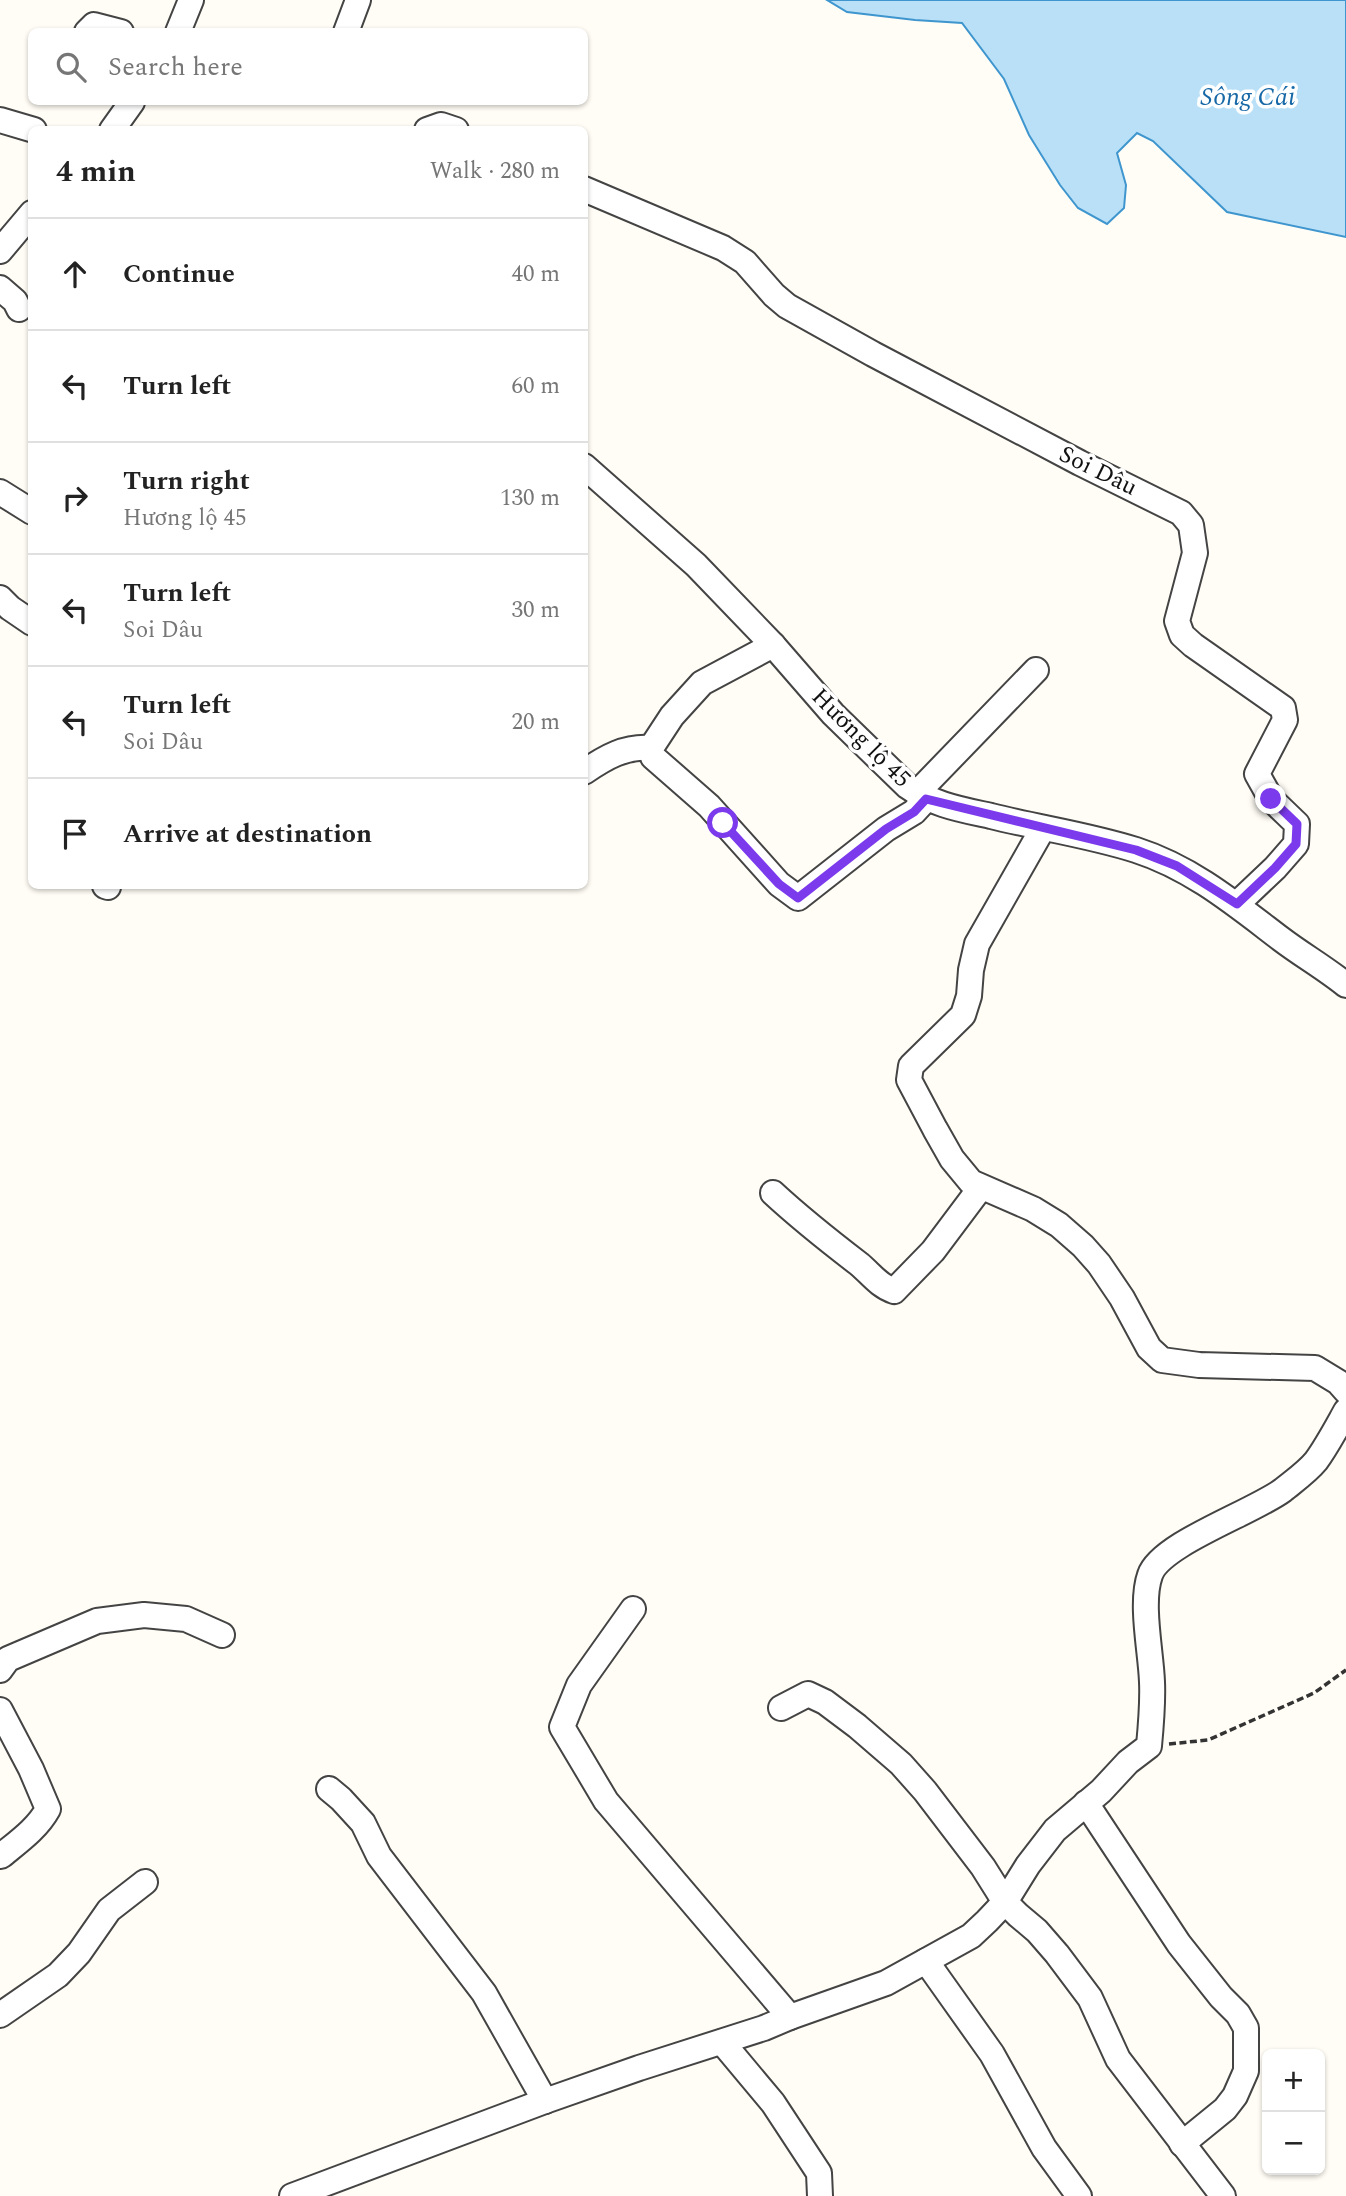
<!DOCTYPE html>
<meta charset="utf-8">
<style>
body{margin:0;font-family:Spectral,serif;background:#f6f6f6;color:#222}
.controls{position:absolute;right:21px;bottom:21px;display:grid;overflow:hidden;border-radius:10px;box-shadow:0 2px 5px #0004}
.controls button{width:63px;height:63px;display:grid;place-items:center;padding:0;border:0;border-bottom:2px solid #e0e0e0;background:#fff;color:#222;font:35px sans-serif}
.stop{position:absolute;width:21px;height:21px;margin:-16px;border:5px solid #7c3aed;border-radius:50%;background:#fff}
.stop.end{background:#7c3aed;border-color:#fff;box-shadow:0 2px 7px #0008}
.list{margin:0;padding:0;list-style:none}
h2{display:flex;justify-content:space-between;align-items:center;height:91px;margin:0;padding:0 28px;font-size:30px}
h2 small{font-size:23px;font-weight:400;color:#767676}
.list li{display:grid;grid-template-columns:46px 1fr auto;gap:21px;align-items:center;box-sizing:border-box;height:112px;padding:0 28px;border-top:2px solid #e0e0e0}
.list b{display:block;font-size:26px;white-space:nowrap}
.list p{margin:0;font-size:23px;white-space:nowrap;color:#767676}
.list em{font-size:23px;font-style:normal;color:#767676}
.icon{flex:none;width:38px;height:38px;fill:none;stroke:currentColor;stroke-width:2;stroke-linecap:round;stroke-linejoin:round}
.map{position:relative;flex:none;width:1346px;height:2196px;overflow:hidden}
.search{position:absolute;background:#fff;box-shadow:0 2px 5px #0004;left:28px;top:28px;width:560px;height:77px;display:flex;align-items:center;gap:18px;box-sizing:border-box;padding:0 24px;border-radius:10px;color:#767676;font-size:26px}
.panel{position:absolute;background:#fff;box-shadow:0 2px 5px #0004;left:28px;top:126px;width:560px;height:763px;border-radius:10px}
.map>svg:first-child{display:block}
.water{fill:#b9e0f7;stroke:#3f96cf;stroke-width:2}
.lines{fill:none;stroke-linecap:round;stroke-linejoin:round}
.minor-casing{stroke:#444;stroke-width:28}
.path{stroke:#333;stroke-width:3.5;stroke-dasharray:7 3.5;stroke-linecap:butt}
.minor{stroke:#fff;stroke-width:24}
.route{stroke:#7c3aed;stroke-width:9}
.labels{text-anchor:middle;dominant-baseline:central;stroke-width:7;stroke-linejoin:round;paint-order:stroke}
.street-label{font-size:24px;fill:#111;stroke:#fff}
.water-label{font-size:26px;font-style:italic;fill:#1768a6;stroke:#fff}
</style>
<div class="map">
<svg width="1346" height="2196" viewBox="0 0 1346 2196">
<rect width="100%" height="100%" fill="#fffdf5"/>
<!-- water -->
<path class="water" d="M827 0H1346V237L1227 212 1153 141 1137 133 1117 153 1126 185 1124 208 1107 224 1078 208 1060 185 1029 135 1004 79 962 23 915 20 847 12Z"/>
<g class="lines">
<defs>
<g id="minor">
<path d="M87 32 94 25 121 32"/>
<path d="M178 32 191 0"/>
<path d="M346 32 358 0"/>
<path d="M0 120 34 130"/>
<path d="M112 130 132 102"/>
<path d="M427 130 441 125 456 130"/>
<path d="M584 189 723 248 745 262 774 295 787 306 873 354 1080 463 1181 513 1191 525 1195 553 1177 621 1182 635 1193 645 1283 708 1285 720 1257 774 1271 799 1297 824 1296 844 1275 868 1237 904"/>
<path d="M0 251 32 213"/>
<path d="M0 288 15 301 19 309"/>
<path d="M584 466 696 565 773 645 833 714 907 786C934 805 959 809 991 816 1039 828 1089 835 1136 850 1192 868 1235 904 1281 939 1302 955 1325 968 1346 985"/>
<path d="M0 492 32 512"/>
<path d="M0 598 10 608 32 623"/>
<path d="M773 645 702 683 672 716 651 748 653 757 709 806 779 884 798 898 886 829 914 812 926 799"/>
<path d="M584 772C606 757 625 746 651 748"/>
<path d="M917 793 1036 670"/>
<path d="M1043 828 977 944 971 970 969 996 963 1015 911 1066 909 1080 935 1129 952 1159 971 1182 1033 1209 1059 1225 1083 1246 1099 1264 1122 1298 1149 1348 1162 1360 1199 1365 1315 1368 1338 1382 1346 1391"/>
<path d="M105 886 108 887"/>
<path d="M773 1193C800 1218 829 1241 859 1264 871 1274 879 1286 894 1291L933 1251 981 1187"/>
<path d="M633 1609 579 1685 562 1727 606 1801 790 2017"/>
<path d="M0 1670 8 1659 97 1621 144 1615 186 1619 222 1635"/>
<path d="M781 1708 808 1694 825 1702 857 1726 901 1764 925 1791 983 1867 1005 1902 1018 1915 1037 1931 1057 1954 1090 1998 1118 2059 1223 2196"/>
<path d="M0 1710 31 1769 48 1809C37 1829 18 1842 1 1856"/>
<path d="M329 1789 341 1799 363 1823 379 1856 484 1993 545 2101"/>
<path d="M1086 1803 1179 1944 1221 1997 1238 2014 1246 2028V2071L1235 2096 1225 2109 1182 2144"/>
<path d="M926 1961 992 2054 1044 2148 1079 2196"/>
<path d="M0 2015 58 1975 79 1953 109 1910 145 1882"/>
<path d="M722 2042 773 2103 819 2173 820 2196"/>
<path d="M292 2196 545 2101 639 2068 764 2028 790 2017 886 1983 971 1936 987 1921 1005 1902 1028 1865 1055 1830 1101 1791 1128 1762 1149 1746C1151 1725 1153 1704 1152 1682 1151 1652 1140 1603 1150 1575 1160 1544 1254 1512 1283 1490 1294 1481 1307 1472 1316 1461 1327 1446 1337 1427 1346 1411"/>
</g>
</defs>
<!-- minor casing -->
<use href="#minor" class="minor-casing"/>
<!-- path -->
<path class="path" d="M1169 1744 1208 1740 1314 1693 1346 1670"/>
<!-- minor -->
<use href="#minor" class="minor"/>
</g>
<g class="lines">
<!-- route -->
<path class="route" d="M723 823 779 884 798 898 886 829 914 812 926 799 1136 850 1177 866 1237 904 1275 868 1296 844 1297 824 1271 799"/>
</g>
<g class="labels">
<!-- street labels -->
<g class="street-label">
<text transform="translate(1098 471) rotate(26)">Soi Dâu</text>
<text transform="translate(861 738) rotate(45)">Hương lộ 45</text>
</g>
<!-- water labels -->
<g class="water-label">
<text x="1248" y="97">Sông Cái</text>
</g>
</g>
</svg>
<div class="controls">
<button>+</button>
<button>−</button>
</div>
<div class="stop" style="left:723px;top:823px"></div>
<div class="stop end" style="left:1271px;top:799px"></div>
<div class="search"><svg class="icon" aria-label="search" viewBox="0 0 24 24"><circle cx="10" cy="10" r="6"/><path d="M15 15l6 6"/></svg>Search here</div>
<section class="panel">
<h2>4 min<small>Walk · 280 m</small></h2>
<ul class="list">
<li><svg class="icon" aria-label="ahead" viewBox="0 0 24 24"><path d="M12 20V5M6 11l6-6 6 6"/></svg><div><b>Continue</b></div><em>40 m</em></li>
<li><svg class="icon" aria-label="left" viewBox="0 0 24 24"><path d="M17 20v-9H6M10 6l-5 5 5 5"/></svg><div><b>Turn left</b></div><em>60 m</em></li>
<li><svg class="icon" aria-label="right" viewBox="0 0 24 24"><path d="M7 20v-9h11M14 6l5 5-5 5"/></svg><div><b>Turn right</b><p>Hương lộ 45</p></div><em>130 m</em></li>
<li><svg class="icon" aria-label="left" viewBox="0 0 24 24"><path d="M17 20v-9H6M10 6l-5 5 5 5"/></svg><div><b>Turn left</b><p>Soi Dâu</p></div><em>30 m</em></li>
<li><svg class="icon" aria-label="left" viewBox="0 0 24 24"><path d="M17 20v-9H6M10 6l-5 5 5 5"/></svg><div><b>Turn left</b><p>Soi Dâu</p></div><em>20 m</em></li>
<li><svg class="icon" aria-label="arrive" viewBox="0 0 24 24"><path d="M6 21V4h12l-3 4 3 4H6"/></svg><div><b>Arrive at destination</b></div></li>
</ul>
</section>
</div>
